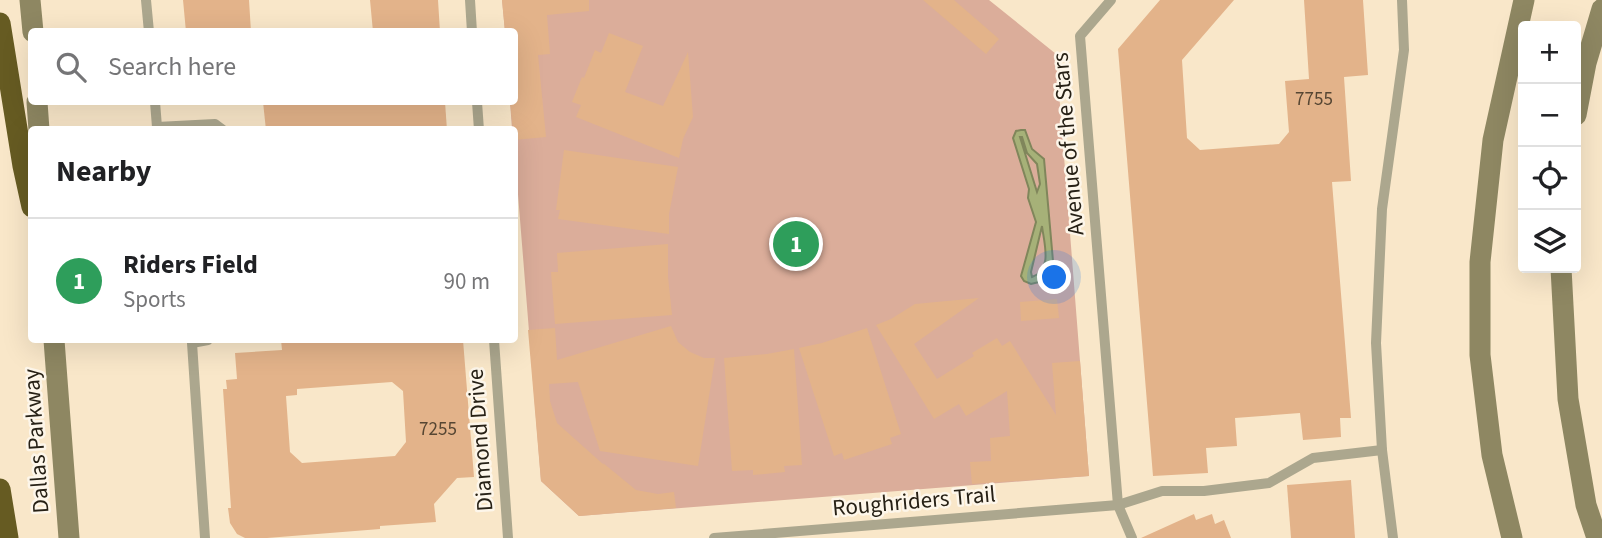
<!DOCTYPE html>
<meta charset="utf-8">
<style>
body{margin:0;font-family:"Source Sans 3",sans-serif;background:#f6f6f6;color:#202124}
.controls{position:absolute;right:21px;top:21px;display:grid;overflow:hidden;border-radius:7px;box-shadow:0 7px 28px #0002}
.controls button{width:63px;height:63px;display:grid;place-items:center;padding:0;border:0;border-bottom:2px solid #e0e0e0;background:#fff;color:#202124;font:35px sans-serif}
.you{position:absolute;left:1055px;top:278px;width:24px;height:24px;margin:-18px;border:5px solid #fff;border-radius:50%;background:#1a73e8;box-shadow:0 0 0 10px #1a73e833}
.badge{display:grid;place-items:center;width:46px;height:46px;border-radius:50%;background:#ea580c;color:#fff;font-size:23px;font-weight:700}
.pin{position:absolute;translate:-50% -50%;border:4px solid #fff;box-shadow:0 2px 7px #0006}
.list{margin:0;padding:0;list-style:none}
h2{display:flex;justify-content:space-between;align-items:center;height:91px;margin:0;padding:0 28px;font-size:30px}
h2 small{font-size:23px;font-weight:400;color:#757577}
.list li{display:grid;grid-template-columns:46px 1fr auto;gap:21px;align-items:center;box-sizing:border-box;height:126px;padding:0 28px;border-top:2px solid #e0e0e0}
.list b{display:block;font-size:26px;white-space:nowrap}
.list p{margin:0;font-size:23px;white-space:nowrap;color:#757577}
.list em{font-size:23px;font-style:normal;color:#757577}
.icon{flex:none;width:38px;height:38px;fill:none;stroke:currentColor;stroke-width:2;stroke-linecap:round;stroke-linejoin:round}
.map{position:relative;flex:none;width:1602px;height:538px;overflow:hidden}
.search{position:absolute;background:#fff;box-shadow:0 7px 28px #0002;left:28px;top:28px;width:490px;height:77px;display:flex;align-items:center;gap:18px;box-sizing:border-box;padding:0 24px;border-radius:7px;color:#757577;font-size:26px}
.panel{position:absolute;background:#fff;box-shadow:0 7px 28px #0002;left:28px;top:126px;width:490px;height:217px;border-radius:7px}
.map>svg:first-child{display:block}
.green{fill:#dbad9a}
.water{fill:#a6b178;stroke:#80865b;stroke-width:2;fill-rule:evenodd}
.building{fill:#e3b38a;fill-rule:evenodd}
.lines{fill:none;stroke-linecap:round;stroke-linejoin:round}
.lane{stroke:#aca78e;stroke-width:10}
.secondary{stroke:#8e8762;stroke-width:21}
.highway{stroke:#665b22;stroke-width:21}
.labels{text-anchor:middle;dominant-baseline:central;stroke-width:5;stroke-linejoin:round;paint-order:stroke}
.number-label{font-size:19px;fill:#564633}
.street-label{font-size:23px;fill:#272116;stroke:#fdf6ea}
</style>
<div class="map">
<svg width="1602" height="538" viewBox="0 0 1602 538">
<rect width="100%" height="100%" fill="#f9e7c9"/>
<!-- green -->
<path class="green" d="M502 0H989L1056 54 1089 476 579 516 541 481 515 157 514 130 512 129 510 102H514V32L505 31Z"/>
<!-- water -->
<path class="water" d="M1021 130H1025L1032 149 1044 159 1053 261 1045 278 1039 282 1031 284 1024 281 1021 276 1036 222 1028 198 1029 189 1013 138 1016 131ZM1020 137H1022L1027 153 1037 164 1040 184 1037 192ZM1042 226C1044 243 1053 270 1032 277L1031 272Z"/>
<!-- building -->
<g class="building">
<path d="M183 0H249L251 32H186Z"/>
<path d="M370 0H438L440 32H373Z"/>
<path d="M502 0H589V11L547 15 550 54 538 55 546 137 514 140 510 102H514V32H505Z"/>
<path d="M923 0H954L999 39 986 54Z"/>
<path d="M1160 0H1234L1182 60 1187 138 1200 150 1279 144 1289 132 1285 81 1309 79 1304 0H1363L1368 75 1344 77 1351 181 1332 182 1351 418H1340L1341 437 1303 440 1300 413 1235 418 1237 446 1206 448 1208 473 1153 476 1118 49Z"/>
<path d="M609 33 643 46 625 92 663 106 688 52 693 117 683 139 679 158 576 117 581 105 572 102 582 77 584 78 595 50 601 53Z"/>
<path d="M263 102H445L447 130H266Z"/>
<path d="M564 150 678 167 669 214V234L558 219 560 210H556Z"/>
<path d="M668 244V277L672 315 555 324 551 272H558L557 253Z"/>
<path d="M979 298 914 344 937 379 974 356 972 353 997 338 1002 346 1010 341 1056 415 1052 363 1080 361 1089 476 972 484 970 462 991 461 990 438 1010 436 1007 391 966 416 959 404 934 419 876 325 891 319 915 304Z"/>
<path d="M1057 299 1059 318 1021 321 1020 302Z"/>
<path d="M671 326 678 342 690 352 704 358H715L698 466 600 451 578 382 549 384 550 401 557 423 604 465 603 463 636 490 658 494 674 492 676 508 579 516 541 481 528 330 555 328 557 360Z"/>
<path d="M867 328 901 434 890 438 892 444 844 460 842 453 834 456 799 348 822 343Z"/>
<path d="M281 340H463L474 477 457 478 434 504 436 522 380 526V529L267 538H245L237 534 230 523 228 508H231L223 389H227L226 380 237 379 235 353 282 350ZM392 382 403 391 406 442 395 456 302 463 290 452 286 396 297 395V389Z"/>
<path d="M794 349 802 465 784 466 785 472 753 475V470L732 471 724 358 767 354Z"/>
<path d="M1351 480 1355 538H1291L1287 485Z"/>
<path d="M1194 514 1196 520 1212 514 1215 524 1224 520 1231 538H1141Z"/>
</g>
<g class="lines">
<!-- lane -->
<g class="lane">
<path d="M146 0 149 32"/>
<path d="M470 0 472 32"/>
<path d="M1111 0 1080 36 1118 505 1132 538"/>
<path d="M155 102 157 127 215 124 223 130"/>
<path d="M477 102 479 130"/>
<path d="M494 340 508 538"/>
<path d="M205 538 192 343 208 340"/>
<path d="M714 538 1118 505 1162 491H1204L1269 483 1313 458 1382 450"/>
<path d="M1393 538 1382 450 1376 343 1382 209 1404 50 1402 0"/>
</g>
<!-- secondary -->
<g class="secondary">
<path d="M30 0 33 32"/>
<path d="M37 102 39 130"/>
<path d="M1576 115 1586 63 1602 9"/>
<path d="M1561 268 1568 399 1586 505 1597 538"/>
<path d="M54 340 69 538"/>
<path d="M1512 538 1492 455 1480 355V262L1493 140 1524 0"/>
</g>
<!-- highway -->
<g class="highway">
<path d="M0 23 23 166 32 207"/>
<path d="M0 489 8 538"/>
</g>
</g>
<g class="labels">
<!-- number labels -->
<g class="number-label">
<text x="1314" y="99">7755</text>
<text x="438" y="429">7255</text>
</g>
<!-- street labels -->
<g class="street-label">
<text transform="translate(1068 144) rotate(-95)">Avenue of the Stars</text>
<text transform="translate(480 440) rotate(-94)">Diamond Drive</text>
<text transform="translate(36 441) rotate(-94)">Dallas Parkway</text>
<text transform="translate(914 501) rotate(-5)">Roughriders Trail</text>
</g>
</g>
</svg>
<div class="controls">
<button>+</button>
<button>−</button>
<button><svg class="icon" aria-label="locate" viewBox="0 0 24 24"><circle cx="12" cy="12" r="6"/><path d="M12 2v4M12 18v4M2 12h4M18 12h4"/></svg></button>
<button><svg class="icon" aria-label="layers" viewBox="0 0 24 24"><path d="M12 4l9 5-9 5-9-5zM3 14l9 5 9-5"/></svg></button>
</div>
<div class="you"></div>
<div class="pin badge" style="left:796px;top:244px;background:#2e9e5b">1</div>
<div class="search"><svg class="icon" aria-label="search" viewBox="0 0 24 24"><circle cx="10" cy="10" r="6"/><path d="M15 15l6 6"/></svg>Search here</div>
<section class="panel">
<h2>Nearby<small></small></h2>
<ul class="list">
<li><span class="badge" style="background:#2e9e5b">1</span><div><b>Riders Field</b><p>Sports</p></div><em>90 m</em></li>
</ul>
</section>
</div>
